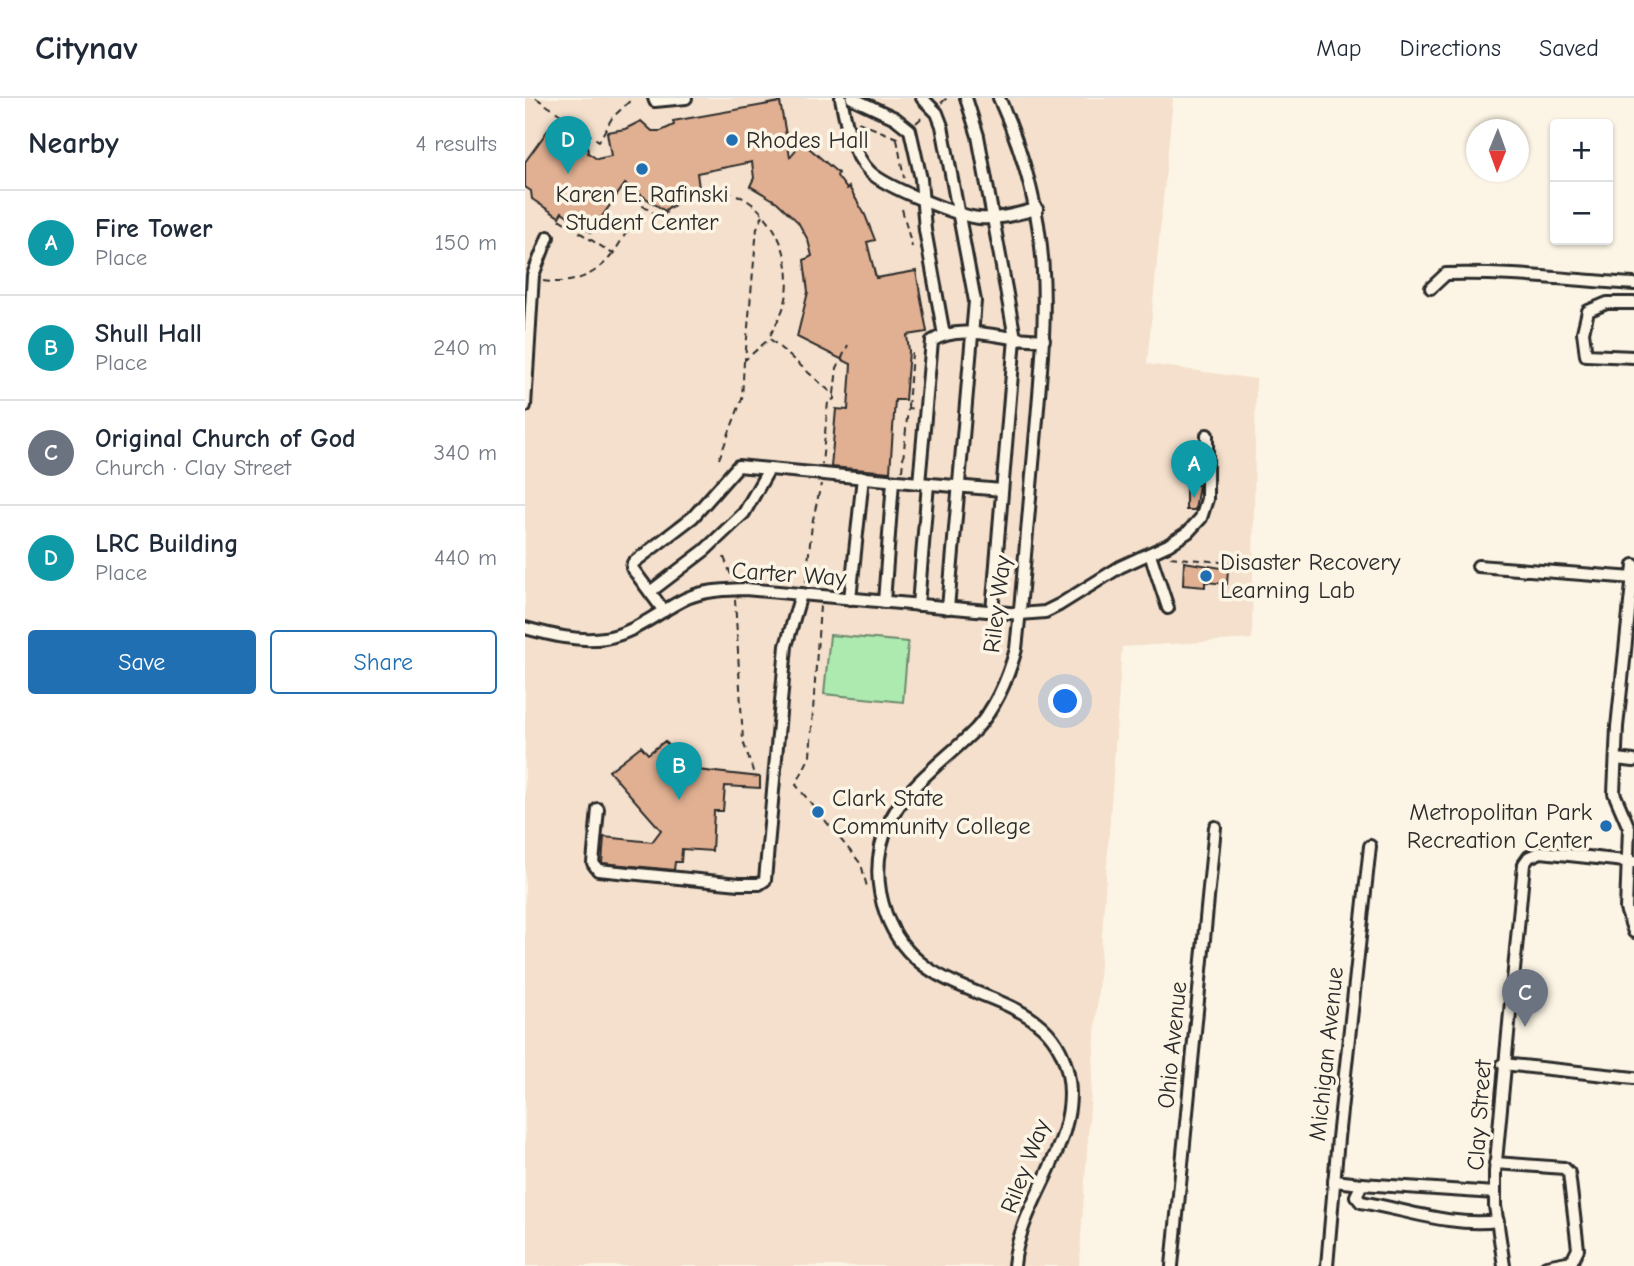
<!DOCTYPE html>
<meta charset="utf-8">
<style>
body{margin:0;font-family:"Comic Neue",sans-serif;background:#f2f2f3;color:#1f2937}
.controls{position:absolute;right:21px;top:21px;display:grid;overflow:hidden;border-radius:7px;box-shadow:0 2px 5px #0004}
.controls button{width:63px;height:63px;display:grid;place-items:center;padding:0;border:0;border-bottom:2px solid #e0e1e3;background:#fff;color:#1f2937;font:35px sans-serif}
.compass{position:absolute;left:941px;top:21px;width:63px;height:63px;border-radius:50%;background:#fff;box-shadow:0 2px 5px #0004;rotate:181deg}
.you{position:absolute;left:541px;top:604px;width:24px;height:24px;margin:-18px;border:5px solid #fff;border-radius:50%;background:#1a73e8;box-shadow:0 0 0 10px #1a73e833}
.badge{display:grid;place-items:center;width:46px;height:46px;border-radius:50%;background:#1f6fb2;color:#fff;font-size:23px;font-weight:700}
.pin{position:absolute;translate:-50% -58px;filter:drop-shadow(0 2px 4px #0008)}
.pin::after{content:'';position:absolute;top:37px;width:24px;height:21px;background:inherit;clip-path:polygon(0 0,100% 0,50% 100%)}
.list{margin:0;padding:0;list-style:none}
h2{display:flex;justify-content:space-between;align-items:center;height:91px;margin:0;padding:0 28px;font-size:30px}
h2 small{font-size:23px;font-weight:400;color:#747a83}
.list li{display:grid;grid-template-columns:46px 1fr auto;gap:21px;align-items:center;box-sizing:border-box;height:105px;padding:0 28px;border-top:2px solid #e0e1e3}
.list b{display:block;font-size:26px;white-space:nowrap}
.list p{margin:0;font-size:23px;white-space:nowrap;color:#747a83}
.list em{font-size:23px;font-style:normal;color:#747a83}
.actions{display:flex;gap:14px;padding:21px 28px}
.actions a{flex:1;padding:16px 0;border:2px solid #1f6fb2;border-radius:7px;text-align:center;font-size:24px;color:#1f6fb2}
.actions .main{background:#1f6fb2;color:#fff}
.map{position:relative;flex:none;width:1109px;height:1168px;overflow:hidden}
header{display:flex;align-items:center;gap:42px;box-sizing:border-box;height:98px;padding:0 35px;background:#fff;border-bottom:2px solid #e0e1e3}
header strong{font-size:33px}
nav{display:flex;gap:38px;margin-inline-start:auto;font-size:24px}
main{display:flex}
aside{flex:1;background:#fff}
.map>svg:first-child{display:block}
.built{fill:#f4e0cc}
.green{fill:#adeab0;stroke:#6c8a6e;stroke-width:2}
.building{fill:#e1b092;stroke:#2b2b2b;stroke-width:2}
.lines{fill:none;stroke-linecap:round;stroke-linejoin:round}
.minor-casing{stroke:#2b2b2b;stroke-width:16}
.path{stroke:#2b2b2b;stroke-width:2;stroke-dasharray:7 5;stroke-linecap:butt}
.minor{stroke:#fcf5e5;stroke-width:10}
.poi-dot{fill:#1f6fb2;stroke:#fcf5e5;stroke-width:2.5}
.labels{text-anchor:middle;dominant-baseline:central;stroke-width:7;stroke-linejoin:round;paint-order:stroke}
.poi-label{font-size:24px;fill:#2b2b2b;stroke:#fcf5e5;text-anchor:start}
.street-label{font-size:24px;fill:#2b2b2b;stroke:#fcf5e5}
</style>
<header>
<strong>Citynav</strong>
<nav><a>Map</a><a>Directions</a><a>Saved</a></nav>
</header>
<main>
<aside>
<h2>Nearby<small>4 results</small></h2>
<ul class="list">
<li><span class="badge" style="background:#0f9aa8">A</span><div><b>Fire Tower</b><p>Place</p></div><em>150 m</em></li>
<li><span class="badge" style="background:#0f9aa8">B</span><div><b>Shull Hall</b><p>Place</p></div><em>240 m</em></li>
<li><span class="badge" style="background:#6b7280">C</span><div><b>Original Church of God</b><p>Church · Clay Street</p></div><em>340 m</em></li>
<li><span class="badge" style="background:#0f9aa8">D</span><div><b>LRC Building</b><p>Place</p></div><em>440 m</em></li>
</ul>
<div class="actions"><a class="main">Save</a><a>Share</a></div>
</aside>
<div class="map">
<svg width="1109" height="1168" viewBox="0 0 1109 1168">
<rect width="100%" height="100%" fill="#fcf5e5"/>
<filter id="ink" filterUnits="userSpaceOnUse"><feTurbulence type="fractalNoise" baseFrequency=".0143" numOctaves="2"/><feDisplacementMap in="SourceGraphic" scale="14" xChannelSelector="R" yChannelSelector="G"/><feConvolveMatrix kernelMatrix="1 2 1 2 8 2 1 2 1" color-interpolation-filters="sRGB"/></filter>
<g filter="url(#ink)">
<!-- built -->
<path class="built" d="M0 0H648L622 266 731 281 727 541 597 549 554 1168H0Z"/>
<!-- green -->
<path class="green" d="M305 537 383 544 378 604 299 596Z"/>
<!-- building -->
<g class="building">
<path d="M255 4 265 59 277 44 313 75 312 78 322 91 324 89 340 117 350 142 342 144 351 180 391 173 402 234 382 237 384 253 380 302H370L365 374 306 369 311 311 323 312 326 266 272 239 283 194 279 162 287 158 283 142 273 124 252 104 225 88 229 80 227 64 172 75 174 90 153 100 140 113 100 86 66 134 37 114 34 119 7 101 6 93 0 89V64L28 25 62 47 63 55 72 61 86 58 82 34 100 31 116 23 127 33H136L149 27 148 23Z"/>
<path d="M661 387H674L670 412H661Z"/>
<path d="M659 464 703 471 702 486 680 484V489L658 487Z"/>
<path d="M140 643 163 671 235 679V690L200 688 198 713H189L187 753 157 751 156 764H150L149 772 77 765 79 739 127 744 136 732 84 673 116 648 123 656Z"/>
</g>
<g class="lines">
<defs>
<g id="minor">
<path d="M129 0 130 3 161 0"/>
<path d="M316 0C321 25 326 55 345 74 361 89 432 118 454 120 473 122 494 115 512 111"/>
<path d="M327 0 370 20 385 32 396 81 400 132 419 237"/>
<path d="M397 0 412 15 417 28 450 203 423 510"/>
<path d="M441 0 453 38 490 240C464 237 431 228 407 243L394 385 477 392"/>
<path d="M474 0C533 131 521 217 509 355 503 420 498 486 491 551 483 580 472 608 451 631 415 668 368 694 356 748 351 771 353 794 361 816 397 916 524 879 543 976 557 1044 494 1103 489 1168"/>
<path d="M906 190 921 176C985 174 1046 182 1109 186"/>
<path d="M1109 205H1082L1063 213 1058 234 1061 257 1109 259"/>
<path d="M0 308 8 177 23 139"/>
<path d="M625 456 643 510"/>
<path d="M1109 467 1092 629 1089 695 1104 730 1101 811 1109 834"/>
<path d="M953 468 1109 480"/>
<path d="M125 494 180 452 219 415 244 371"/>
<path d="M325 501 338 379"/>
<path d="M359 504 368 383"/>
<path d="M393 507 403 386"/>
<path d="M139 513 107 470 108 465 168 419 213 368 394 385"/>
<path d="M467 514 490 240 519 242"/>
<path d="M0 530C26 537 53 544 80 540 111 535 134 513 162 500 181 492 200 492 220 491L495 516 520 514 534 507 595 469 643 447 663 434 676 420 682 401V337"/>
<path d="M1091 661 1109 663"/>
<path d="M73 711 68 765 73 772 214 786H234L240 782 261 548 276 496"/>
<path d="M978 966 1109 980"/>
<path d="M970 1065 1039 1070 1044 1075 1053 1151 1047 1163 1021 1168"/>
<path d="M809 1083 837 1086"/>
<path d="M970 1095 837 1086 831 1098 836 1104C882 1112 926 1129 973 1123"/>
<path d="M647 1168 690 729"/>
<path d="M802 1168 813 1040 845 748"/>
<path d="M979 1168 970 1108V1074L999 766 1004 759 1016 754 1109 764"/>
</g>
</defs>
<!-- minor casing -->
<use href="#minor" class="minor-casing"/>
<!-- path -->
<g class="path">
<path d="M11 0 74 43 87 20 108 0"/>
<path d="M416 5 422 0"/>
<path d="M333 24 372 40 376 37"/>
<path d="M391 25 400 17"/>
<path d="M372 41 379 80"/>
<path d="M377 111 387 149"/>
<path d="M238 117 232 130 220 262 244 241"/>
<path d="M34 121 88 156 118 108 136 120C196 51 272 123 262 195 260 212 251 225 244 240L309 297V301L303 304 297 366"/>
<path d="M18 183C46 187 69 179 87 157"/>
<path d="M309 296 312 270 323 247"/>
<path d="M383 309 387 255"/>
<path d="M194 361 217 301 219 263"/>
<path d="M377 373 383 310 391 311"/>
<path d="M199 459 208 482"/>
<path d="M645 459 705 465 704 476"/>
<path d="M281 484 287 426 296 386"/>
<path d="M210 501 218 643 229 676"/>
<path d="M295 508 285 658 271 687 336 766 342 789"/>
</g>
<!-- minor -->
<use href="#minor" class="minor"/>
</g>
</g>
<!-- markers -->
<g class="poi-dot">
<circle cx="207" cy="42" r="7"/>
<circle cx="117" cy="71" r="7"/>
<circle cx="681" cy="478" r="7"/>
<circle cx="293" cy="714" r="7"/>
<circle cx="1081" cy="728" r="7"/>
</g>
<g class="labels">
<!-- poi labels -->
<g class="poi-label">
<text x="221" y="42">Rhodes Hall</text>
<text x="117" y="96" text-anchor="middle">Karen E. Rafinski<tspan x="117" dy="28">Student Center</tspan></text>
<text x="695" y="464">Disaster Recovery<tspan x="695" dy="28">Learning Lab</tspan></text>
<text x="307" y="700">Clark State<tspan x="307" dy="28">Community College</tspan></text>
<text x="1067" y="714" text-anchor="end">Metropolitan Park<tspan x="1067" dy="28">Recreation Center</tspan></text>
</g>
<!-- street labels -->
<g class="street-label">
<text transform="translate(264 476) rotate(4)">Carter Way</text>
<text transform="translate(472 506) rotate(-83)">Riley Way</text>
<text transform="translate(647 947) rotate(-84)">Ohio Avenue</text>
<text transform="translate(801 956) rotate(-84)">Michigan Avenue</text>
<text transform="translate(954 1017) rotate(-86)">Clay Street</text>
<text transform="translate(500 1068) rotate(-69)">Riley Way</text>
</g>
</g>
</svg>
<div class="controls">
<button>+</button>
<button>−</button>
</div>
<svg class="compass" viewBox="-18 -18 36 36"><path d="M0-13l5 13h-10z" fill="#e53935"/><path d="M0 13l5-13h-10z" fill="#747a83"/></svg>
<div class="you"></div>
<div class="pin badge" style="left:669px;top:400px;background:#0f9aa8">A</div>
<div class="pin badge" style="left:154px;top:702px;background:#0f9aa8">B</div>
<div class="pin badge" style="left:1000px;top:929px;background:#6b7280">C</div>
<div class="pin badge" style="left:43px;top:76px;background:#0f9aa8">D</div>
</div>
</main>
